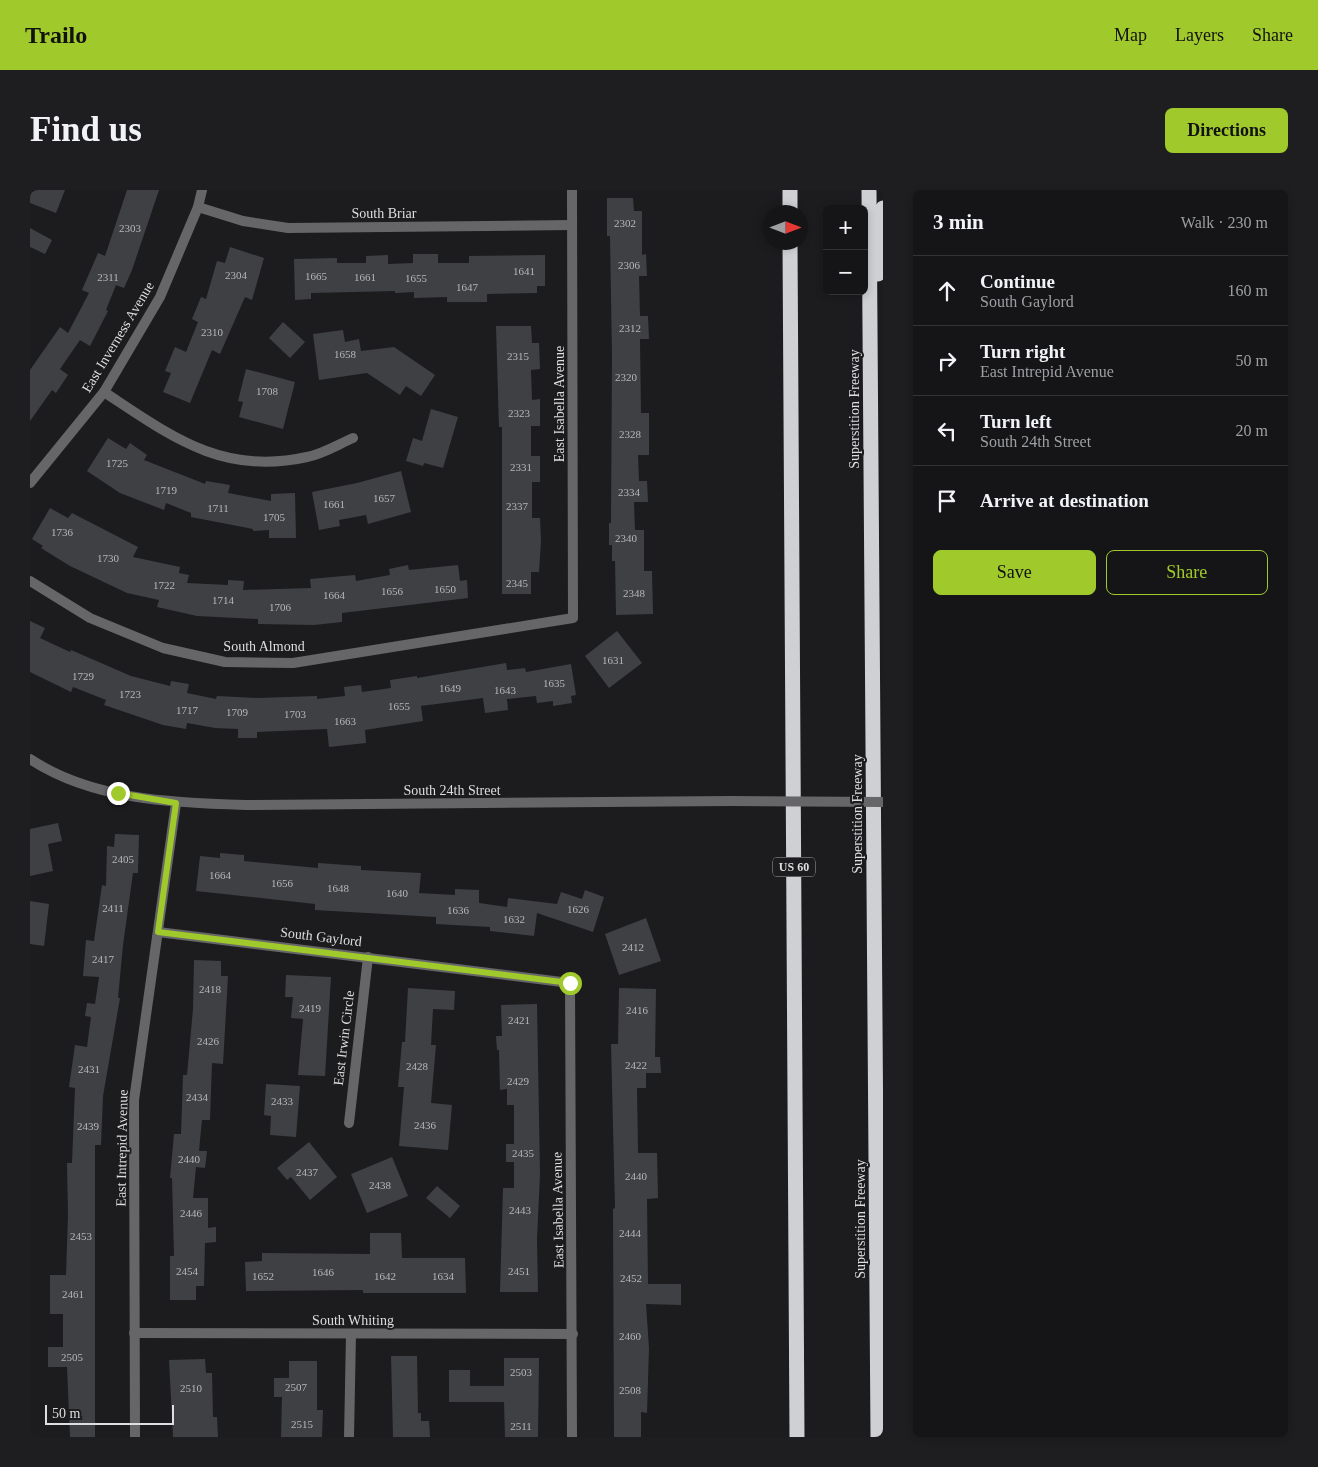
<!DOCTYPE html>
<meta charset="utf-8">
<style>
body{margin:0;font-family:"Times New Roman",serif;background:#1e1e20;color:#f1f3f6}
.controls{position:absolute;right:15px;top:15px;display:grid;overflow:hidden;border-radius:8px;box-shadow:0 2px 8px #0003}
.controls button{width:45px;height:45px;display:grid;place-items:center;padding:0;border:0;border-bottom:1px solid #343436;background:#151517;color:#f1f3f6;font:25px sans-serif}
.compass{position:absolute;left:733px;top:15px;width:45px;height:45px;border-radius:50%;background:#151517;box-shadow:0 2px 8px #0003;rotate:90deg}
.scale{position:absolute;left:15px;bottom:12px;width:129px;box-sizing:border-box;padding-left:5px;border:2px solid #dddedf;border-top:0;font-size:14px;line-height:18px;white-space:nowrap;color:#dddedf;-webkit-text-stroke:4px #1c1c1f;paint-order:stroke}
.stop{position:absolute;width:15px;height:15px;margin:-11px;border:4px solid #a0ca2c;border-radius:50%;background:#fff}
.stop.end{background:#a0ca2c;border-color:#fff;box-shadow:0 1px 5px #0008}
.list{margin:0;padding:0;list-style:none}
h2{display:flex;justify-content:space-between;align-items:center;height:65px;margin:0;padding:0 20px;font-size:21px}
h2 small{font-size:16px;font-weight:400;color:#9d9fa1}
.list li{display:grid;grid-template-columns:32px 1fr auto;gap:15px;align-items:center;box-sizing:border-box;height:70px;padding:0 20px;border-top:1px solid #343436}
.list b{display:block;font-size:19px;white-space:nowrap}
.list p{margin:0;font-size:16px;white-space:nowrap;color:#9d9fa1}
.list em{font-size:16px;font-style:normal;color:#9d9fa1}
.actions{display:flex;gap:10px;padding:15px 20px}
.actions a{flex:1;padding:11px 0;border:1px solid #a0ca2c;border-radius:8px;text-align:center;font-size:18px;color:#a0ca2c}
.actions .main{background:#a0ca2c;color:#111}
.icon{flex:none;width:28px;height:28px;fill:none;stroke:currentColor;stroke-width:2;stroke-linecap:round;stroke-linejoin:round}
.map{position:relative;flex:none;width:853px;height:1247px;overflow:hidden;border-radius:8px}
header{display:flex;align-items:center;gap:30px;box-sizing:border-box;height:70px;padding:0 25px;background:#a0ca2c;color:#111}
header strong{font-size:24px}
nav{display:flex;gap:28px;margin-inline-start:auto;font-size:18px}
.intro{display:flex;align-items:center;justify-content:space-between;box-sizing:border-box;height:120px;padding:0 30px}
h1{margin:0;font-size:35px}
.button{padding:12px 22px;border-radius:8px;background:#a0ca2c;color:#111;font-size:18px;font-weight:700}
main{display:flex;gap:30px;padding:0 30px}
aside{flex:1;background:#151517;border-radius:8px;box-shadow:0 2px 8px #0003}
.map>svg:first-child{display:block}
.building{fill:#3f4043}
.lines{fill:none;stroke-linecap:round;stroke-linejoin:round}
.minor{stroke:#666668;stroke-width:10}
.tertiary{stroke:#666668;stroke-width:10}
.motorway{stroke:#cfd0d4;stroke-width:15}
.tertiary-bridge{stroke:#666668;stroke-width:10}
.route{stroke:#a0ca2c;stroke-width:6}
.labels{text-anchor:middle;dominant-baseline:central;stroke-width:4;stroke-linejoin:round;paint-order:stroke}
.number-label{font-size:11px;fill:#b6b6b8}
.shield{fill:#1c1c1f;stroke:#a3a4a5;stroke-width:1}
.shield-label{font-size:12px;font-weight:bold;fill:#dddedf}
.street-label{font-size:14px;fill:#dddedf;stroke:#1c1c1f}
</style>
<header>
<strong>Trailo</strong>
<nav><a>Map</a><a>Layers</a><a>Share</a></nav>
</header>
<div class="intro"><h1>Find us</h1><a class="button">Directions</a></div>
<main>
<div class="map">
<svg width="853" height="1247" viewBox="0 0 853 1247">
<rect width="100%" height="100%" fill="#1c1c1f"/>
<!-- building -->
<g class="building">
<path d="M0 0H35L26 23 0 13Z"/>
<path d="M97 0H129L102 80 94 98 86 95 76 120 78 121 60 156 50 150 30 179 38 185 26 203 22 200 0 231V180L30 137 38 143 59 103 52 100 68 63 75 66Z"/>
<path d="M577 8H603L604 21H612V65L616 64 617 86H609L610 126H618L619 149H610L611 223H619V265H608L609 291H617L618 312H604L605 340H614V381H622L623 424 586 425 585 371H582V355H579V333H581L582 166 580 46H577Z"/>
<path d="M0 38 22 50 15 64 0 57Z"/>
<path d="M200 57 234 68 222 110 215 107 190 164 182 160 160 213 133 202 141 183 135 181 145 157 156 162 168 132 162 129 171 107 176 109 187 71 195 73Z"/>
<path d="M383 64H408V73H439V66L515 65V96H507V103L457 104V112H417V107L384 108V102L365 103V101L281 103V109L265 110 264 69 307 68V73H336V66L358 65V74L383 73Z"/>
<path d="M253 132 275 152 260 168 239 148Z"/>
<path d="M466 136H501L502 153H509L510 179 501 180 502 210 510 209V236H501V266H510V292H502V328H510L511 350 509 382H501V404H472V237H469Z"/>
<path d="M313 140 315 152 329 149 331 161 364 157 405 185 391 206 376 196 370 205 337 183 289 190 283 144Z"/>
<path d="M216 179 265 192 253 239 209 227 213 212 208 211Z"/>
<path d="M401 219 428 227 413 278 394 273 393 276 376 271 383 248 392 251Z"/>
<path d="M78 248 96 259 100 253 117 265 114 270 175 294 176 291 200 295 198 303 241 311V304L265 303 266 348H239V340L223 341V339L161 327V323L136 313 134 320 90 303 57 281Z"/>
<path d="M371 281 381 322 338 334 336 325 309 330 310 336 289 340 282 302 327 293Z"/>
<path d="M20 318 38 328 42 323 108 357 103 367 150 377 149 383 159 385 157 393 198 395V390L214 391 213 400 281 398 280 389 325 385 326 391 360 385 359 379 378 375 379 380 428 375 430 391 437 390 438 408 312 423V432L284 435 228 434V429L167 426 127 417 129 410 97 403 40 376 11 358 13 356 2 349Z"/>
<path d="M0 431 15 438 10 448 40 462 41 460 101 486 140 496 141 491 159 494 157 503 186 509 187 506 228 508 287 506V509L315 506 314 497 331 495 332 502 361 498 360 490 387 486V488L476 473 477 480 495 478 496 482 541 474 546 505 541 506 542 513 523 516V511L507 513 506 506 477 509 478 520 455 523 453 508 391 516 393 531 335 540 336 553 299 557 297 539 227 542V548H208V539L185 538 157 533 156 539 133 535 74 515 76 510 43 497 41 502 0 482Z"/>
<path d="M587 441 612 473 579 498 555 466Z"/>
<path d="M28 633 32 651 18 654 23 681 0 686V639Z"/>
<path d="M85 644 109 645 108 683H103L93 755 88 808H90L73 906 71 955H65V1247H40L37 1177H18V1157H33V1124H20V1085H36L38 1025 37 973H42L45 898 39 897 45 855 57 857 61 827 55 826 57 813 65 814 69 787 53 786 56 750 64 751 72 695 76 696 77 656 84 657Z"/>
<path d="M190 663 214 665V671L288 678V673L331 676V680L391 683 389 703 425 705V699L449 700V713L477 717 478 708 527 714 531 702 552 709 555 700 574 707 563 742 507 723 504 746 460 741V737L406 734V727L285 720V714L166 701 170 666 190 668Z"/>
<path d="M0 711 19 714 14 756 0 754Z"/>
<path d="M616 728 631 771 589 785 575 744Z"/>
<path d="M164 770 191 771V786H198L193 874 182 873 180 930H172L169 961H177L175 978 166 977 163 1008H178V1038L186 1037V1052L175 1053 174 1096H166V1110H140V1066H144L142 988H140L144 944H151L153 885H157L163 819Z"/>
<path d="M256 785 301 787 295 886 268 885 273 829 261 828 263 807H255Z"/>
<path d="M378 798 425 801 424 820 403 819 401 855H406L401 913 422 915 418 960 369 956 374 897H368L372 852H375Z"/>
<path d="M589 798 626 799 625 867H630L631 883H616V898H607L608 963H627L628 1008 617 1009 618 1094H651V1115L616 1114 619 1158 617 1223 611 1222V1247H584L583 1019 585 1018 581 854H588Z"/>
<path d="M507 814 510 984 507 1049 508 1102H470L473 998H484V972H476V954H484V915H477V899L470 900 469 860H467L466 846H472L471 815Z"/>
<path d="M236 894 270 896 266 947 240 945 241 926 234 925Z"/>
<path d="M279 952 307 987 280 1010 261 987 257 990 247 978Z"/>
<path d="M362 967 378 1006 337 1023 321 984Z"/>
<path d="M407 996 430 1016 420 1028 396 1008Z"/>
<path d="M340 1043H371L372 1068H435L436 1103H333V1100L216 1101 215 1072 232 1071V1063L340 1064Z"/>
<path d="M361 1166H387L388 1223H391V1231H399L400 1247H363Z"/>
<path d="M474 1168H509L508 1247H475L474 1212H419V1180H440V1196H474Z"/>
<path d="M175 1169 176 1183H182L183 1227H187L188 1247H143L139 1170Z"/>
<path d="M259 1171H287V1220H293L292 1247H251L252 1207H244V1188H259Z"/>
</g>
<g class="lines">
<!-- minor -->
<g class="minor">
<path d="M168 17 213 31 258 38 542 35"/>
<path d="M74 202C141 246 192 286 277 267 293 264 309 254 323 248"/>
<path d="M0 293 74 202 130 107 168 17 172 0"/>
<path d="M0 391 60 428 133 458 195 472 263 473 543 428 542 0"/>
<path d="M128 742 540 793 542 1247"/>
<path d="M319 933 338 767"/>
<path d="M104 1143 543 1144"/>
<path d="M105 1247 104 910 146 613"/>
<path d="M319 1247 321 1144"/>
</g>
<!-- tertiary -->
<path class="tertiary" d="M0 569C62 610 143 613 216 615L701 611"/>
<!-- motorway -->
<g class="motorway">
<path d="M760 0V22"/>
<path d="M839 0 848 1247"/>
<path d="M760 52 767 1247"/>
<path d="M848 84 853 18"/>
</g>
<!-- tertiary-bridge -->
<path class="tertiary-bridge" d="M701 611 853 612"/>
</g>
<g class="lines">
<!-- route -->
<path class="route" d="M88 603 146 613 128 742 540 793"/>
</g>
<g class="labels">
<!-- number labels -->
<g class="number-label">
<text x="595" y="33">2302</text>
<text x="100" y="38">2303</text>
<text x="599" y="75">2306</text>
<text x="494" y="81">1641</text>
<text x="206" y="85">2304</text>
<text x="286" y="86">1665</text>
<text x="78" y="87">2311</text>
<text x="335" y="87">1661</text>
<text x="386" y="88">1655</text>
<text x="437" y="97">1647</text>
<text x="600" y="138">2312</text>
<text x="182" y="142">2310</text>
<text x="315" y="164">1658</text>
<text x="488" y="166">2315</text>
<text x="596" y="187">2320</text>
<text x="237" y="201">1708</text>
<text x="489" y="223">2323</text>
<text x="600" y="244">2328</text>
<text x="87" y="273">1725</text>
<text x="491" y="277">2331</text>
<text x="136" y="300">1719</text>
<text x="599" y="302">2334</text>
<text x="354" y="308">1657</text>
<text x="304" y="314">1661</text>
<text x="487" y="316">2337</text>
<text x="188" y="318">1711</text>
<text x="244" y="327">1705</text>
<text x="32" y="342">1736</text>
<text x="596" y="348">2340</text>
<text x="78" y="368">1730</text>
<text x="487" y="393">2345</text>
<text x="134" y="395">1722</text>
<text x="415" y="399">1650</text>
<text x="362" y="401">1656</text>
<text x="604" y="403">2348</text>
<text x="304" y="405">1664</text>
<text x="193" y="410">1714</text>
<text x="250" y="417">1706</text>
<text x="583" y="470">1631</text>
<text x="53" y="486">1729</text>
<text x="524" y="493">1635</text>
<text x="420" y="498">1649</text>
<text x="475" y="500">1643</text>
<text x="100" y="504">1723</text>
<text x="369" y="516">1655</text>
<text x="157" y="520">1717</text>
<text x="207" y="522">1709</text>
<text x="265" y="524">1703</text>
<text x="315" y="531">1663</text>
<text x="93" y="669">2405</text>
<text x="190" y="685">1664</text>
<text x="252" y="693">1656</text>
<text x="308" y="698">1648</text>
<text x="367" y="703">1640</text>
<text x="83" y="718">2411</text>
<text x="548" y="719">1626</text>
<text x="428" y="720">1636</text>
<text x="484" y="729">1632</text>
<text x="603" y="757">2412</text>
<text x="73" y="769">2417</text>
<text x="180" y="799">2418</text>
<text x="280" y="818">2419</text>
<text x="607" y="820">2416</text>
<text x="489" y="830">2421</text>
<text x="178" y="851">2426</text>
<text x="606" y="875">2422</text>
<text x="387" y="876">2428</text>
<text x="59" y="879">2431</text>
<text x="488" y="891">2429</text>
<text x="167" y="907">2434</text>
<text x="252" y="911">2433</text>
<text x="395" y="935">2436</text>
<text x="58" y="936">2439</text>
<text x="493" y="963">2435</text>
<text x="159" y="969">2440</text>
<text x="277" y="982">2437</text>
<text x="606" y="986">2440</text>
<text x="350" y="995">2438</text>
<text x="490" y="1020">2443</text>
<text x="161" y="1023">2446</text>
<text x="600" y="1043">2444</text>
<text x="51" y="1046">2453</text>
<text x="157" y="1081">2454</text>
<text x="489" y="1081">2451</text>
<text x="293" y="1082">1646</text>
<text x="233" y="1086">1652</text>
<text x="355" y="1086">1642</text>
<text x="413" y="1086">1634</text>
<text x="601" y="1088">2452</text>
<text x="43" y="1104">2461</text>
<text x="600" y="1146">2460</text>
<text x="42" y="1167">2505</text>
<text x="491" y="1182">2503</text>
<text x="266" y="1197">2507</text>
<text x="161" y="1198">2510</text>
<text x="600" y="1200">2508</text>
<text x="272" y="1234">2515</text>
<text x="491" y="1236">2511</text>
</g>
<!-- shield labels -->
<rect class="shield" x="743" y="667.5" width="42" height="19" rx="4"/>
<g class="shield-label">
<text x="764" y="677">US 60</text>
</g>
<!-- street labels -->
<g class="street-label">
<text x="354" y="23">South Briar</text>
<text transform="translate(88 147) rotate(-59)">East Inverness Avenue</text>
<text transform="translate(529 214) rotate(-90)">East Isabella Avenue</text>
<text transform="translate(824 219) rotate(-90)">Superstition Freeway</text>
<text x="234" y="456">South Almond</text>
<text x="422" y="600">South 24th Street</text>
<text transform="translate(827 624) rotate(-90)">Superstition Freeway</text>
<text transform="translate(291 747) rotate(7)">South Gaylord</text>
<text transform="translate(314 848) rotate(-83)">East Irwin Circle</text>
<text transform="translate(92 958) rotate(-89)">East Intrepid Avenue</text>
<text transform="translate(528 1020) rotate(-91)">East Isabella Avenue</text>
<text transform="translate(830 1029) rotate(-90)">Superstition Freeway</text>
<text x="323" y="1130">South Whiting</text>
</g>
</g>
</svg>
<div class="controls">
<button>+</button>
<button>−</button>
</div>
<svg class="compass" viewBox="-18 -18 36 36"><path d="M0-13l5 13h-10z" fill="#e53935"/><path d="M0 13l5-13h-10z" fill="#9d9fa1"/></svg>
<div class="scale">50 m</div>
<div class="stop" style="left:540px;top:793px"></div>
<div class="stop end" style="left:88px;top:603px"></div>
</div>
<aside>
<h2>3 min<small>Walk · 230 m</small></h2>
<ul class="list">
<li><svg class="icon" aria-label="ahead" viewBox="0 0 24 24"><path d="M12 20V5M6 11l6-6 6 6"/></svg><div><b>Continue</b><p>South Gaylord</p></div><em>160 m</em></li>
<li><svg class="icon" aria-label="right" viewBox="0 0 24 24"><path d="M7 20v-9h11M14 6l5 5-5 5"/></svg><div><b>Turn right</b><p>East Intrepid Avenue</p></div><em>50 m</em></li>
<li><svg class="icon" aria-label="left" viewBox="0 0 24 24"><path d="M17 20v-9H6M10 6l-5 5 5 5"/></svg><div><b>Turn left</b><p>South 24th Street</p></div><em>20 m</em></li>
<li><svg class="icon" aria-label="arrive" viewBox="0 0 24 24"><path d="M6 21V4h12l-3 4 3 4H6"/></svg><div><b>Arrive at destination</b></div></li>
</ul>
<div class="actions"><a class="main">Save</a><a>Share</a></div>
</aside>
</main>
